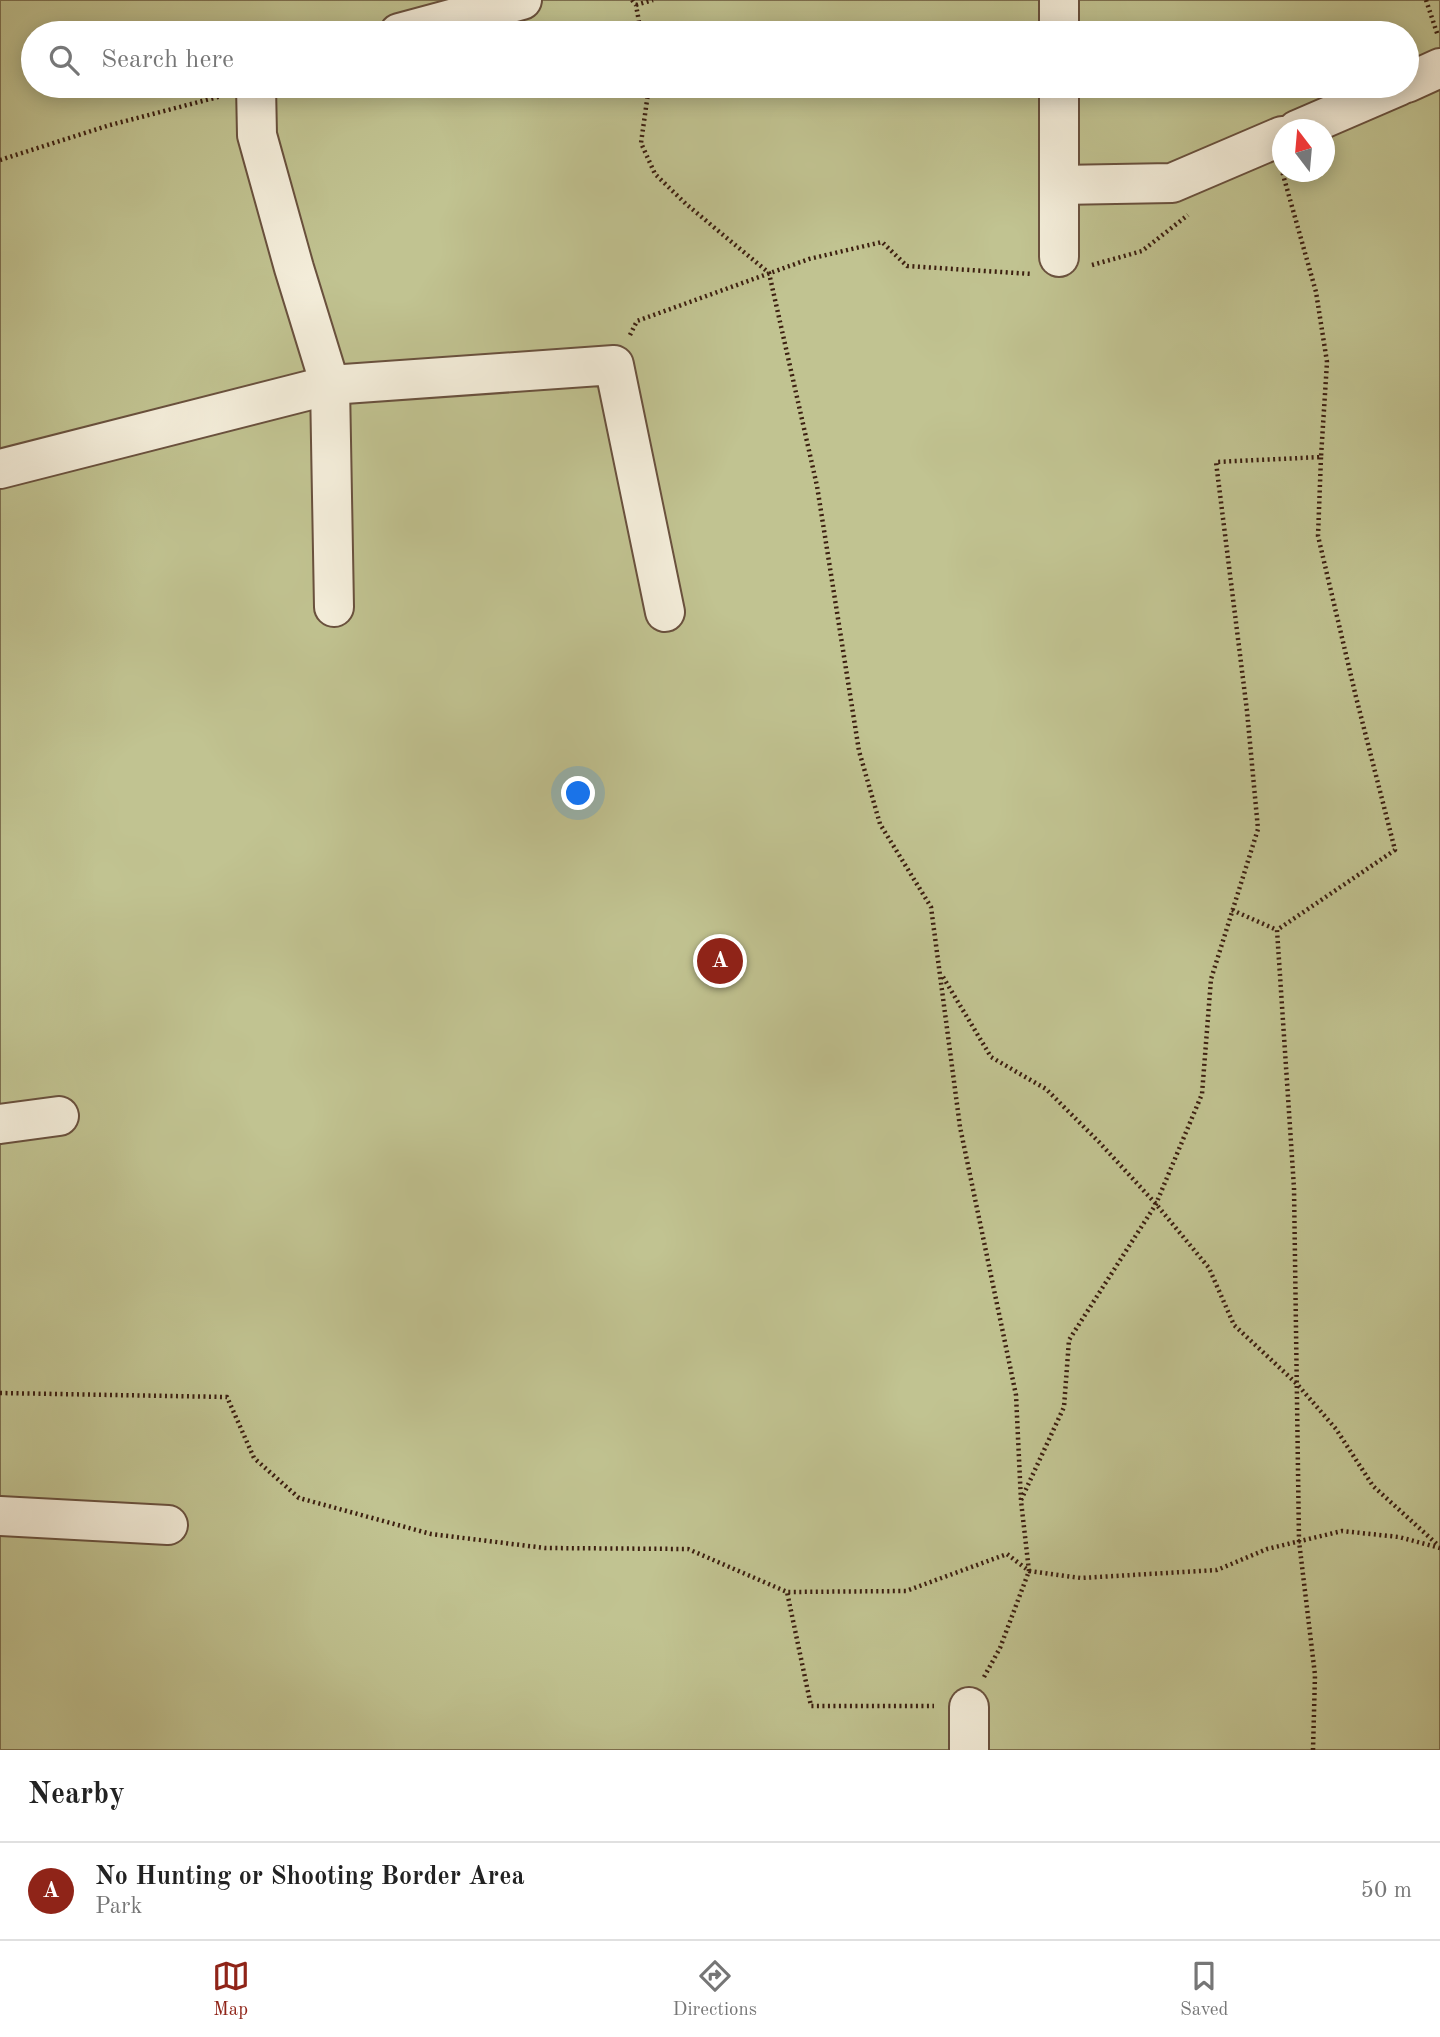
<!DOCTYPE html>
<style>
body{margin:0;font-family:"Old Standard TT",serif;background:#f6f6f6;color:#222}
.compass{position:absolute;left:1272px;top:119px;width:63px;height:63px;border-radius:50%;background:#fff;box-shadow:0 4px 18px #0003;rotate:344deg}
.you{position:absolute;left:579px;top:794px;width:24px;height:24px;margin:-18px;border:5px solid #fff;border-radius:50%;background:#1a73e8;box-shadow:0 0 0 10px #1a73e833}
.badge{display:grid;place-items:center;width:46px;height:46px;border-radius:50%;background:#8f2418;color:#fff;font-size:23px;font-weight:700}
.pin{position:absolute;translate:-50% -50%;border:4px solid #fff;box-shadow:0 2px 7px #0006}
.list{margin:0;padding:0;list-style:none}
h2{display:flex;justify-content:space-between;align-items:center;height:91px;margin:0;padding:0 28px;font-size:30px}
h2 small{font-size:23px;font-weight:400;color:#767676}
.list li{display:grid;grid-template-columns:46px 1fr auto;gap:21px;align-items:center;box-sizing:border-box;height:98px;padding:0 28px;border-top:2px solid #e0e0e0}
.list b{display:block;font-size:26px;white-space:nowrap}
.list p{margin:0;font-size:23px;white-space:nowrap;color:#767676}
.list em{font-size:23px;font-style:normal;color:#767676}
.icon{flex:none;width:38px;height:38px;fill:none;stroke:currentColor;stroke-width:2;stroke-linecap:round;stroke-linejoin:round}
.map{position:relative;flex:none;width:1440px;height:1750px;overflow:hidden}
.search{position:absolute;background:#fff;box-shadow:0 4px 18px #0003;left:21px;right:21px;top:21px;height:77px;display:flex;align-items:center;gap:18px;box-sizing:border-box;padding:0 24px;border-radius:38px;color:#767676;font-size:26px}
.sheet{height:189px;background:#fff}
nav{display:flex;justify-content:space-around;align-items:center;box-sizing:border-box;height:98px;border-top:2px solid #e0e0e0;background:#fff;font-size:19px;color:#767676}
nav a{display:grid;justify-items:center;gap:4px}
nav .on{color:#8f2418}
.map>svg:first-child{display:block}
.green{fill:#c1c391;stroke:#7e7150;stroke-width:2;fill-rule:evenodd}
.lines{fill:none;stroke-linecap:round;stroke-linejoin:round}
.minor-casing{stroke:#69513e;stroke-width:42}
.path{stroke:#3c1f10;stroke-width:4.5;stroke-dasharray:2 3.5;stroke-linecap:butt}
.minor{stroke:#f5efdc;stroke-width:38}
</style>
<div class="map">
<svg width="1440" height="1750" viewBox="0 0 1440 1750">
<rect width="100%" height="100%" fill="#f0e6c9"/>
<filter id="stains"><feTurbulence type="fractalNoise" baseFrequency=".00286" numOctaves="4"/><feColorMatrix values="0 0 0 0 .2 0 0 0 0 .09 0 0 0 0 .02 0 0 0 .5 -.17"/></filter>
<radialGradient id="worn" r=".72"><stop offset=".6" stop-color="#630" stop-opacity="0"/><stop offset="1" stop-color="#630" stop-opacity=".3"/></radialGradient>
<!-- green -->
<path class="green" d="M0 0H1440V1750H0ZM33 33H1407V86H33ZM1282 130H1324V172H1282Z"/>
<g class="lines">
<defs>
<g id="minor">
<path d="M1059 0V33"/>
<path d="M399 33 522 0"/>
<path d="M1407 83 1440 68"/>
<path d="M256 86 257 135 294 268 330 385 334 607"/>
<path d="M1297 130 1399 86"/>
<path d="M1059 185 1172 183 1282 136"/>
<path d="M1059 257V86"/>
<path d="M0 469 330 385 614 365 665 612"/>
<path d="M0 1124 59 1116"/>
<path d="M0 1516 168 1525"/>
<path d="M969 1707V1750"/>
</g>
</defs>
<!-- minor casing -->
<use href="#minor" class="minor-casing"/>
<!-- path -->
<g class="path">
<path d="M632 0 636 5 641 33"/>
<path d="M1426 0 1438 36"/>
<path d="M636 5 653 0"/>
<path d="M649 86 641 143 655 174 686 204 769 273 817 486 859 751 880 824 931 907 960 1127 1016 1395 1021 1501 1029 1571 1007 1554 906 1591 787 1592"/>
<path d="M0 160 110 125 222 96"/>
<path d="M1092 265 1142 251 1188 215"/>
<path d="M630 335 637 321 809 259 882 242 907 266 1032 274"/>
<path d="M1232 910 1277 930"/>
<path d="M943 977 991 1057 1046 1089 1099 1142 1156 1204 1209 1268 1234 1325 1297 1384 1336 1429 1373 1486 1439 1546"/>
<path d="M0 1393 227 1397 254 1458 299 1498 431 1534 545 1548 688 1549 787 1592 811 1706H934"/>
<path d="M1021 1500 1064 1407 1069 1340 1156 1204 1202 1094 1211 979 1258 829 1247 711 1216 462 1321 457 1327 362 1316 292 1282 171"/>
<path d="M984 1677 1000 1648 1029 1571 1081 1578 1217 1570 1267 1549 1342 1531 1399 1537 1440 1548"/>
<path d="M1313 1750 1315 1675 1299 1541 1294 1188 1277 930 1395 850 1356 697 1318 536 1321 457"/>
</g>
<!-- minor -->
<use href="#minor" class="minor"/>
</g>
<rect width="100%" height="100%" filter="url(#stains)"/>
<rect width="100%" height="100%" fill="url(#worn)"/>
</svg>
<svg class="compass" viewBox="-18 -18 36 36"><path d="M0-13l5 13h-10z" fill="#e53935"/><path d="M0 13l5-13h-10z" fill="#767676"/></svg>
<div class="you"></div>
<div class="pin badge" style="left:720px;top:961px">A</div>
<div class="search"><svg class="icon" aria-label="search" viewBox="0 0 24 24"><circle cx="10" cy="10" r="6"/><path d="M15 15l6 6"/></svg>Search here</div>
</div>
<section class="sheet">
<h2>Nearby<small></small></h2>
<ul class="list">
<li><span class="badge">A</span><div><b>No Hunting or Shooting Border Area</b><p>Park</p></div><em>50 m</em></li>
</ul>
</section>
<nav>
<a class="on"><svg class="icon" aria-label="map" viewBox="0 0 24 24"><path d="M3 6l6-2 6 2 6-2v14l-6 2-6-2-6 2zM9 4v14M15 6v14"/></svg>Map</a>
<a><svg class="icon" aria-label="directions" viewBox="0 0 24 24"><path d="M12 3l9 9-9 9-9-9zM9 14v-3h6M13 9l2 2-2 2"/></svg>Directions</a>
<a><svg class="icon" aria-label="saved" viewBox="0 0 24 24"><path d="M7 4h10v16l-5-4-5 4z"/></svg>Saved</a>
</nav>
